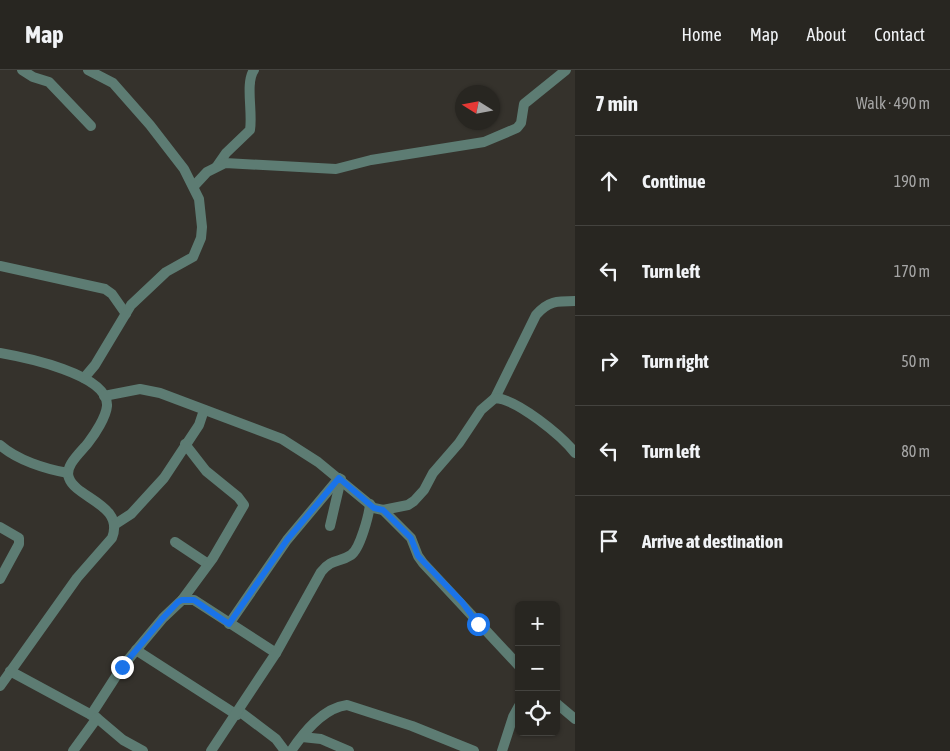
<!DOCTYPE html>
<meta charset="utf-8">
<style>
body{margin:0;font-family:"Asap Condensed",sans-serif;background:#34322e;color:#f1f3f6}
.controls{position:absolute;right:15px;bottom:15px;display:grid;overflow:hidden;border-radius:8px;box-shadow:0 1px 4px #0004}
.controls button{width:45px;height:45px;display:grid;place-items:center;padding:0;border:0;border-bottom:1px solid #44433f;background:#282621;color:#f1f3f6;font:25px sans-serif}
.compass{position:absolute;left:455px;top:15px;width:45px;height:45px;border-radius:50%;background:#282621;box-shadow:0 1px 4px #0004;rotate:281deg}
.stop{position:absolute;width:15px;height:15px;margin:-11px;border:4px solid #1a73e8;border-radius:50%;background:#fff}
.stop.end{background:#1a73e8;border-color:#fff;box-shadow:0 1px 5px #0008}
.list{margin:0;padding:0;list-style:none}
h2{display:flex;justify-content:space-between;align-items:center;height:65px;margin:0;padding:0 20px;font-size:21px}
h2 small{font-size:16px;font-weight:400;color:#a5a5a5}
.list li{display:grid;grid-template-columns:32px 1fr auto;gap:15px;align-items:center;box-sizing:border-box;height:90px;padding:0 20px;border-top:1px solid #44433f}
.list b{display:block;font-size:19px;white-space:nowrap}
.list em{font-size:16px;font-style:normal;color:#a5a5a5}
.icon{flex:none;width:28px;height:28px;fill:none;stroke:currentColor;stroke-width:2;stroke-linecap:round;stroke-linejoin:round}
.map{position:relative;flex:none;width:575px;height:681px;overflow:hidden}
header{display:flex;align-items:center;gap:30px;box-sizing:border-box;height:70px;padding:0 25px;background:#282621;border-bottom:1px solid #44433f}
header strong{font-size:24px}
nav{display:flex;gap:28px;margin-inline-start:auto;font-size:18px}
main{display:flex}
aside{flex:1;background:#282621}
.map>svg:first-child{display:block}
.lines{fill:none;stroke-linecap:round;stroke-linejoin:round}
.minor{stroke:#5d7c73;stroke-width:10}
.route{stroke:#1a73e8;stroke-width:6}
</style>
<header>
<strong>Map</strong>
<nav><a>Home</a><a>Map</a><a>About</a><a>Contact</a></nav>
</header>
<main>
<div class="map">
<svg width="575" height="681" viewBox="0 0 575 681">
<rect width="100%" height="100%" fill="#35322c"/>
<g class="lines">
<!-- minor -->
<g class="minor">
<path d="M22 0 33 7 49 12 91 56"/>
<path d="M217 96 226 83 250 60C253 42 245 13 254 0"/>
<path d="M194 116 207 102 225 93 336 99 371 90 484 72 517 58 521 53 524 34 566 0"/>
<path d="M0 196 105 219 112 224 126 244"/>
<path d="M0 283C23 287 109 304 107 336 106 347 95 364 88 373 81 382 64 396 69 408 76 428 125 435 112 468L77 508 0 616"/>
<path d="M84 308 95 295 131 235 166 202 193 187 201 168 202 157 199 129 184 99 150 55 113 13 88 0"/>
<path d="M104 326 140 319 160 323 282 369 318 392 374 438 383 440 411 468 418 486 423 493 519 596"/>
<path d="M495 328 536 245C548 231 557 231 575 231"/>
<path d="M0 375C17 390 45 399 68 403"/>
<path d="M383 440 408 435 414 431 424 420 433 403 459 373 481 340 495 328C517 329 562 366 575 383"/>
<path d="M114 455 131 444 164 408 199 355 204 340"/>
<path d="M330 456 341 409"/>
<path d="M0 457 19 468V474L0 509"/>
<path d="M175 472 208 494"/>
<path d="M182 530 213 488 244 435 238 427 206 401 185 374"/>
<path d="M229 554 287 470 339 408"/>
<path d="M136 580 237 645"/>
<path d="M10 601 97 648 123 670 143 681"/>
<path d="M556 633 575 649"/>
<path d="M239 641 276 669 285 681"/>
<path d="M91 645 122 597 163 548 182 530H194L276 583"/>
<path d="M302 667 321 669 349 681"/>
<path d="M73 681 97 648"/>
<path d="M211 681 276 583 321 502C332 488 339 493 351 485 360 479 369 445 370 434"/>
<path d="M291 681C304 662 323 638 347 635L412 656 474 681"/>
<path d="M502 681 513 647 519 636"/>
</g>
</g>
<g class="lines">
<!-- route -->
<path class="route" d="M122 597 163 548 178 532 182 530H194L229 554 287 470 339 408 374 438 383 440 411 468 418 486 462 532 478 554"/>
</g>
</svg>
<div class="controls">
<button>+</button>
<button>−</button>
<button><svg class="icon" aria-label="locate" viewBox="0 0 24 24"><circle cx="12" cy="12" r="6"/><path d="M12 2v4M12 18v4M2 12h4M18 12h4"/></svg></button>
</div>
<svg class="compass" viewBox="-18 -18 36 36"><path d="M0-13l5 13h-10z" fill="#e53935"/><path d="M0 13l5-13h-10z" fill="#a5a5a5"/></svg>
<div class="stop" style="left:478px;top:554px"></div>
<div class="stop end" style="left:122px;top:597px"></div>
</div>
<aside>
<h2>7 min<small>Walk · 490 m</small></h2>
<ul class="list">
<li><svg class="icon" aria-label="ahead" viewBox="0 0 24 24"><path d="M12 20V5M6 11l6-6 6 6"/></svg><div><b>Continue</b></div><em>190 m</em></li>
<li><svg class="icon" aria-label="left" viewBox="0 0 24 24"><path d="M17 20v-9H6M10 6l-5 5 5 5"/></svg><div><b>Turn left</b></div><em>170 m</em></li>
<li><svg class="icon" aria-label="right" viewBox="0 0 24 24"><path d="M7 20v-9h11M14 6l5 5-5 5"/></svg><div><b>Turn right</b></div><em>50 m</em></li>
<li><svg class="icon" aria-label="left" viewBox="0 0 24 24"><path d="M17 20v-9H6M10 6l-5 5 5 5"/></svg><div><b>Turn left</b></div><em>80 m</em></li>
<li><svg class="icon" aria-label="arrive" viewBox="0 0 24 24"><path d="M6 21V4h12l-3 4 3 4H6"/></svg><div><b>Arrive at destination</b></div></li>
</ul>
</aside>
</main>
